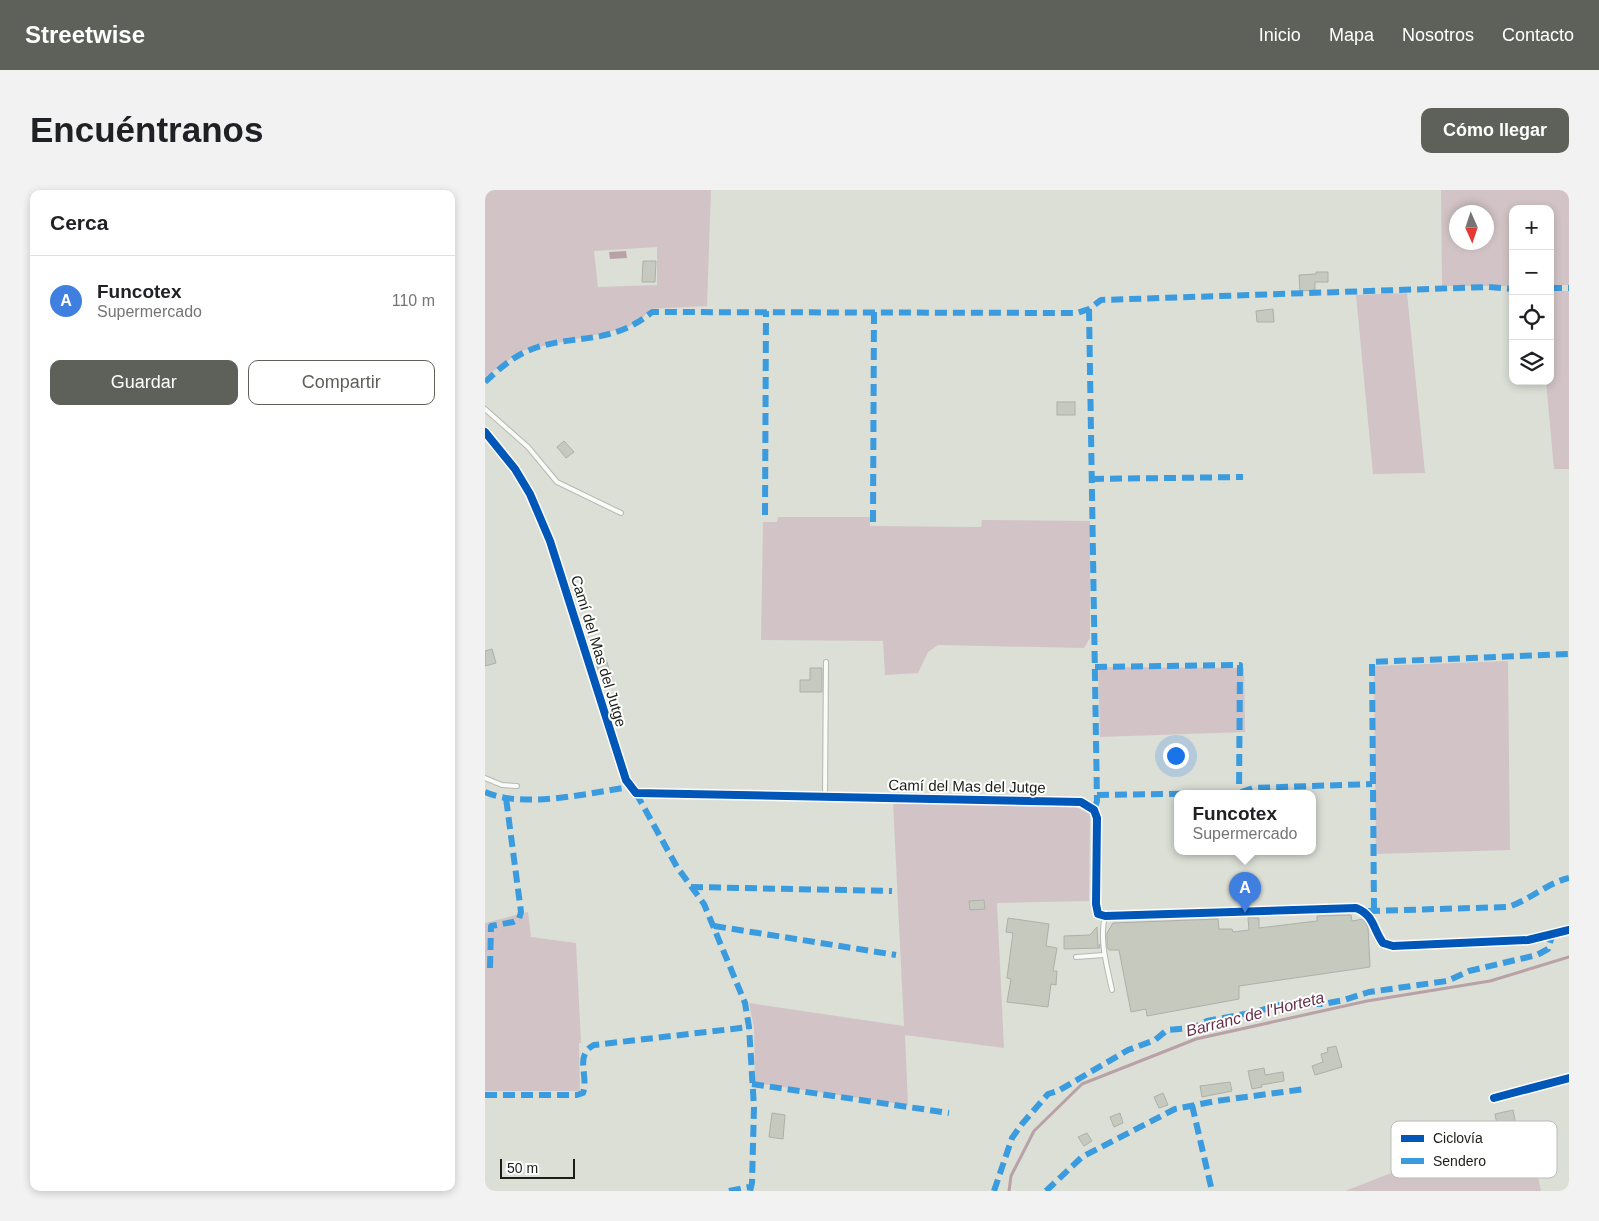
<!DOCTYPE html>
<html lang="es">
<meta charset="utf-8">
<style>
body{margin:0;font-family:Helvetica,sans-serif;background:#f2f2f2;color:#202124}
.controls{position:absolute;right:15px;top:15px;display:grid;overflow:hidden;border-radius:10px;box-shadow:0 2px 8px #0003}
.controls button{width:45px;height:45px;display:grid;place-items:center;padding:0;border:0;border-bottom:1px solid #e0e0e0;background:#fff;color:#202124;font:25px sans-serif}
.compass{position:absolute;left:964px;top:15px;width:45px;height:45px;border-radius:50%;background:#fff;box-shadow:0 2px 8px #0003;rotate:177deg}
.scale{position:absolute;left:15px;bottom:12px;width:75px;box-sizing:border-box;padding-left:5px;border:2px solid #1b1d17;border-top:0;font-size:14px;line-height:18px;white-space:nowrap;color:#1b1d17;-webkit-text-stroke:4px #fff;paint-order:stroke}
.you{position:absolute;left:690px;top:565px;width:18px;height:18px;margin:-12px;border:4px solid #fff;border-radius:50%;background:#1a73e8;box-shadow:0 0 0 8px #1a73e833}
.badge{display:grid;place-items:center;width:32px;height:32px;border-radius:50%;background:#5e615a;color:#fff;font-size:16px;font-weight:700}
.pin{position:absolute;translate:-50% -41px;filter:drop-shadow(0 1px 2px #0008)}
.pin::after{content:'';position:absolute;top:26px;width:18px;height:15px;background:inherit;clip-path:polygon(0 0,100% 0,50% 100%)}
.popup{position:absolute;left:689px;top:600px;width:142px;height:65px;box-sizing:border-box;display:grid;place-content:center;border-radius:10px;background:#fff;filter:drop-shadow(0 1px 4px #0005);font-size:16px;white-space:nowrap;color:#757577}
.popup b{font-size:19px;color:#202124}
.popup::after{content:'';position:absolute;left:50%;top:100%;margin-left:-10px;border:10px solid transparent;border-top-color:#fff}
.list{margin:0;padding:0;list-style:none}
h2{display:flex;justify-content:space-between;align-items:center;height:65px;margin:0;padding:0 20px;font-size:21px}
h2 small{font-size:16px;font-weight:400;color:#757577}
.list li{display:grid;grid-template-columns:32px 1fr auto;gap:15px;align-items:center;box-sizing:border-box;height:90px;padding:0 20px;border-top:1px solid #e0e0e0}
.list b{display:block;font-size:19px;white-space:nowrap}
.list p{margin:0;font-size:16px;white-space:nowrap;color:#757577}
.list em{font-size:16px;font-style:normal;color:#757577}
.actions{display:flex;gap:10px;padding:15px 20px}
.actions a{flex:1;padding:11px 0;border:1px solid #5e615a;border-radius:10px;text-align:center;font-size:18px;color:#5e615a}
.actions .main{background:#5e615a;color:#fff}
.icon{flex:none;width:28px;height:28px;fill:none;stroke:currentColor;stroke-width:2;stroke-linecap:round;stroke-linejoin:round}
.map{position:relative;flex:none;width:1084px;height:1001px;overflow:hidden;border-radius:10px}
header{display:flex;align-items:center;gap:30px;box-sizing:border-box;height:70px;padding:0 25px;background:#5e615a;color:#fff}
header strong{font-size:24px}
nav{display:flex;gap:28px;margin-inline-start:auto;font-size:18px}
.intro{display:flex;align-items:center;justify-content:space-between;box-sizing:border-box;height:120px;padding:0 30px}
h1{margin:0;font-size:35px}
.button{padding:12px 22px;border-radius:10px;background:#5e615a;color:#fff;font-size:18px;font-weight:700}
main{display:flex;gap:30px;padding:0 30px}
aside{flex:1;background:#fff;border-radius:10px;box-shadow:0 2px 8px #0003}
.map>svg:first-child{display:block}
.green{fill:#d2c4c6;fill-rule:evenodd}
.water{fill:#b9a1a8}
.lines{fill:none;stroke-linecap:round;stroke-linejoin:round}
.stream{stroke:#b9a1a8;stroke-width:3}
.building{fill:#c5c9be;stroke:#adb0a9}
.lane-casing{stroke:#b6b9b2;stroke-width:6}
.street-casing{stroke:#b6b9b2;stroke-width:10}
.lane{stroke:#fafaf9;stroke-width:4}
.street{stroke:#fafaf9;stroke-width:8}
.quiet{stroke:#3b9bdf;stroke-width:6;stroke-dasharray:12 6;stroke-linecap:butt}
.cycleway-casing{stroke:#fff;stroke-width:11}
.cycleway{stroke:#0057b8;stroke-width:8}
.labels{text-anchor:middle;dominant-baseline:central;stroke-width:4;stroke-linejoin:round;paint-order:stroke}
.street-label{font-size:15px;fill:#1b1d17;stroke:#fff}
.water-label{font-size:16px;font-style:italic;fill:#643148;stroke:#fff}
.key{fill:#fff;stroke:#bbbbb9;stroke-width:1}
.key-label{font-size:14px;fill:#1b1d17}
</style>
<header>
<strong>Streetwise</strong>
<nav><a>Inicio</a><a>Mapa</a><a>Nosotros</a><a>Contacto</a></nav>
</header>
<div class="intro"><h1>Encuéntranos</h1><a class="button">Cómo llegar</a></div>
<main>
<aside>
<h2>Cerca<small></small></h2>
<ul class="list">
<li><span class="badge" style="background:#3f7fe0">A</span><div><b>Funcotex</b><p>Supermercado</p></div><em>110 m</em></li>
</ul>
<div class="actions"><a class="main">Guardar</a><a>Compartir</a></div>
</aside>
<div class="map">
<svg width="1084" height="1001" viewBox="0 0 1084 1001">
<rect width="100%" height="100%" fill="#dbdfd6"/>
<!-- green -->
<g class="green">
<path d="M0 0H226L222 116 165 119 156 130 141 138 36 161 0 187ZM172 57V95L113 97 109 61Z"/>
<path d="M956 0H1084V95H1065V19H1028V96H957ZM972 22H1002V52H972Z"/>
<path d="M1065 101H1084V279H1069L1061 191H1065Z"/>
<path d="M922 103 940 283 888 284 871 105Z"/>
<path d="M293 327H385V336H390L496 337 497 330 605 331V448L599 458 453 455 443 462 433 483 400 485 398 451 276 450 278 332H292Z"/>
<path d="M1023 471 1025 660 891 664 889 476Z"/>
<path d="M613 477 759 478 760 542 615 547Z"/>
<path d="M408 613 589 616 605 624 604 711 512 713 519 858 420 845 423 915 270 893 269 838 264 813 419 836Z"/>
<path d="M43 722 46 747 91 753 96 853H94L95 901H0V733Z"/>
<path d="M1043 941 1056 1001H860L937 971Z"/>
</g>
<!-- water -->
<path class="water" d="M141 61 142 68 125 69 124 62Z"/>
<g class="lines">
<!-- stream -->
<path class="stream" d="M524 1001 526 986 549 941 597 894 711 849 882 811 1005 791 1084 767"/>
</g>
<!-- building -->
<g class="building">
<path d="M158 71H171L170 92H157Z"/>
<path d="M831 82H843V92H830V100L815 101 814 85 831 84Z"/>
<path d="M788 119 789 132H772L771 121Z"/>
<rect x="572" y="212" width="18" height="13"/>
<path d="M79 251 89 262 81 268 72 257Z"/>
<path d="M7 459 11 473 0 476V461Z"/>
<path d="M121 469 129 495 119 498 111 473Z"/>
<path d="M325 478H337V502H315V490H325Z"/>
<path d="M499 710 500 719 485 720 484 711Z"/>
<path d="M866 725 867 731 878 729 883 737 885 777 754 796V809L662 826 661 819 646 822 634 760H624L622 757V743L628 733 733 729 734 739H747L748 742 764 740 763 728H774V738L832 731V726Z"/>
<path d="M523 728 564 734 561 756 572 758 568 781H572L571 795 566 794 563 817 522 812 526 789 522 788 528 743 521 742Z"/>
<path d="M612 737 613 757 615 754V758L579 759V746L605 745Z"/>
<path d="M851 856 857 877 830 885 827 876 838 872 836 864 843 862 842 858Z"/>
<path d="M779 878 780 885 798 882 799 891 776 895 777 897 767 899 763 881Z"/>
<path d="M745 892 747 901 717 907 715 896Z"/>
<path d="M678 903 683 915 674 918 669 907Z"/>
<path d="M1028 920 1031 935 1013 939 1010 924Z"/>
<path d="M287 923 300 925 298 949 284 947Z"/>
<path d="M635 923 638 933 629 937 625 927Z"/>
<path d="M972 935 975 945 951 950 949 941Z"/>
<path d="M602 943 607 951 599 956 593 947Z"/>
</g>
<g class="lines">
<defs>
<g id="lane">
<path d="M0 219 43 257 72 292 136 323"/>
<path d="M0 588 17 595 32 596"/>
<path d="M340 608 341 472"/>
<path d="M620 726C614 750 622 776 627 800"/>
<path d="M591 767 619 765"/>
</g>
<g id="street">
<path d="M0 242 30 279 45 304 65 351 141 590 151 603 596 612 609 620 612 628 611 714 613 724 620 726 871 718C889 725 888 739 898 753L908 756 1043 750 1084 740"/>
<path d="M1009 908 1084 888"/>
</g>
</defs>
<!-- lane casing -->
<use href="#lane" class="lane-casing"/>
<!-- street casing -->
<use href="#street" class="street-casing"/>
<!-- lane -->
<use href="#lane" class="lane"/>
<!-- street -->
<use href="#street" class="street"/>
<!-- quiet -->
<g class="quiet">
<path d="M1065 98H1084"/>
<path d="M604 119 612 611 609 620"/>
<path d="M0 192C12 181 25 169 40 162 84 142 124 158 167 122L592 123 604 119 616 110 1003 97 1028 99"/>
<path d="M607 289 758 287"/>
<path d="M280 325 281 121"/>
<path d="M388 332 389 122"/>
<path d="M610 477 755 475 754 603"/>
<path d="M0 602C39 619 103 603 145 597"/>
<path d="M151 603 192 677 219 714 260 813 264 837 269 917 267 993 265 1001"/>
<path d="M612 605 754 603 768 598 887 594"/>
<path d="M206 697 407 701"/>
<path d="M889 720 887 472 1084 464"/>
<path d="M883 721 1023 717C1045 710 1062 693 1084 688"/>
<path d="M229 736 411 765"/>
<path d="M5 778 6 736 28 732 34 729 36 722 21 608"/>
<path d="M267 894 464 923"/>
<path d="M0 905H92L98 903C104 886 89 865 109 855L264 837"/>
<path d="M707 915 727 1001"/>
<path d="M244 1001 264 997"/>
<path d="M509 1001 527 948 537 934 563 904 573 901 643 860 670 850 682 840 708 838 722 831 770 822 798 814H838L859 810 884 802 962 791 984 781 1052 765 1063 759 1067 746"/>
<path d="M561 1001 597 967 690 919 731 911 820 899"/>
</g>
<defs>
<g id="cycleway">
<path d="M0 242 30 279 45 304 65 351 141 590 151 603 596 612 609 620 612 628 611 714 613 724 620 726 871 718C889 725 888 739 898 753L908 756 1043 750 1084 740"/>
<path d="M1009 908 1084 888"/>
</g>
</defs>
<!-- cycleway casing -->
<use href="#cycleway" class="cycleway-casing"/>
<!-- cycleway -->
<use href="#cycleway" class="cycleway"/>
</g>
<g class="labels">
<!-- street labels -->
<g class="street-label">
<text transform="translate(114 461) rotate(73)">Camí del Mas del Jutge</text>
<text transform="translate(482 596) rotate(1)">Camí del Mas del Jutge</text>
</g>
<!-- water labels -->
<g class="water-label">
<text transform="translate(770 824) rotate(-14)">Barranc de l'Horteta</text>
</g>
</g>
<!-- legend -->
<rect x="906" y="931" width="166" height="57" rx="8" class="key"/>
<rect x="916" y="945" width="23" height="7" fill="#0057b8"/>
<rect x="916" y="968" width="23" height="6" fill="#3b9bdf"/>
<g class="key-label">
<text x="948" y="953">Ciclovía</text>
<text x="948" y="976">Sendero</text>
</g>
</svg>
<div class="controls">
<button>+</button>
<button>−</button>
<button><svg class="icon" aria-label="locate" viewBox="0 0 24 24"><circle cx="12" cy="12" r="6"/><path d="M12 2v4M12 18v4M2 12h4M18 12h4"/></svg></button>
<button><svg class="icon" aria-label="layers" viewBox="0 0 24 24"><path d="M12 4l9 5-9 5-9-5zM3 14l9 5 9-5"/></svg></button>
</div>
<svg class="compass" viewBox="-18 -18 36 36"><path d="M0-13l5 13h-10z" fill="#e53935"/><path d="M0 13l5-13h-10z" fill="#757577"/></svg>
<div class="scale">50 m</div>
<div class="you"></div>
<div class="pin badge" style="left:760px;top:723px;background:#3f7fe0">A</div>
<div class="popup"><b>Funcotex</b>Supermercado</div>
</div>
</main>
